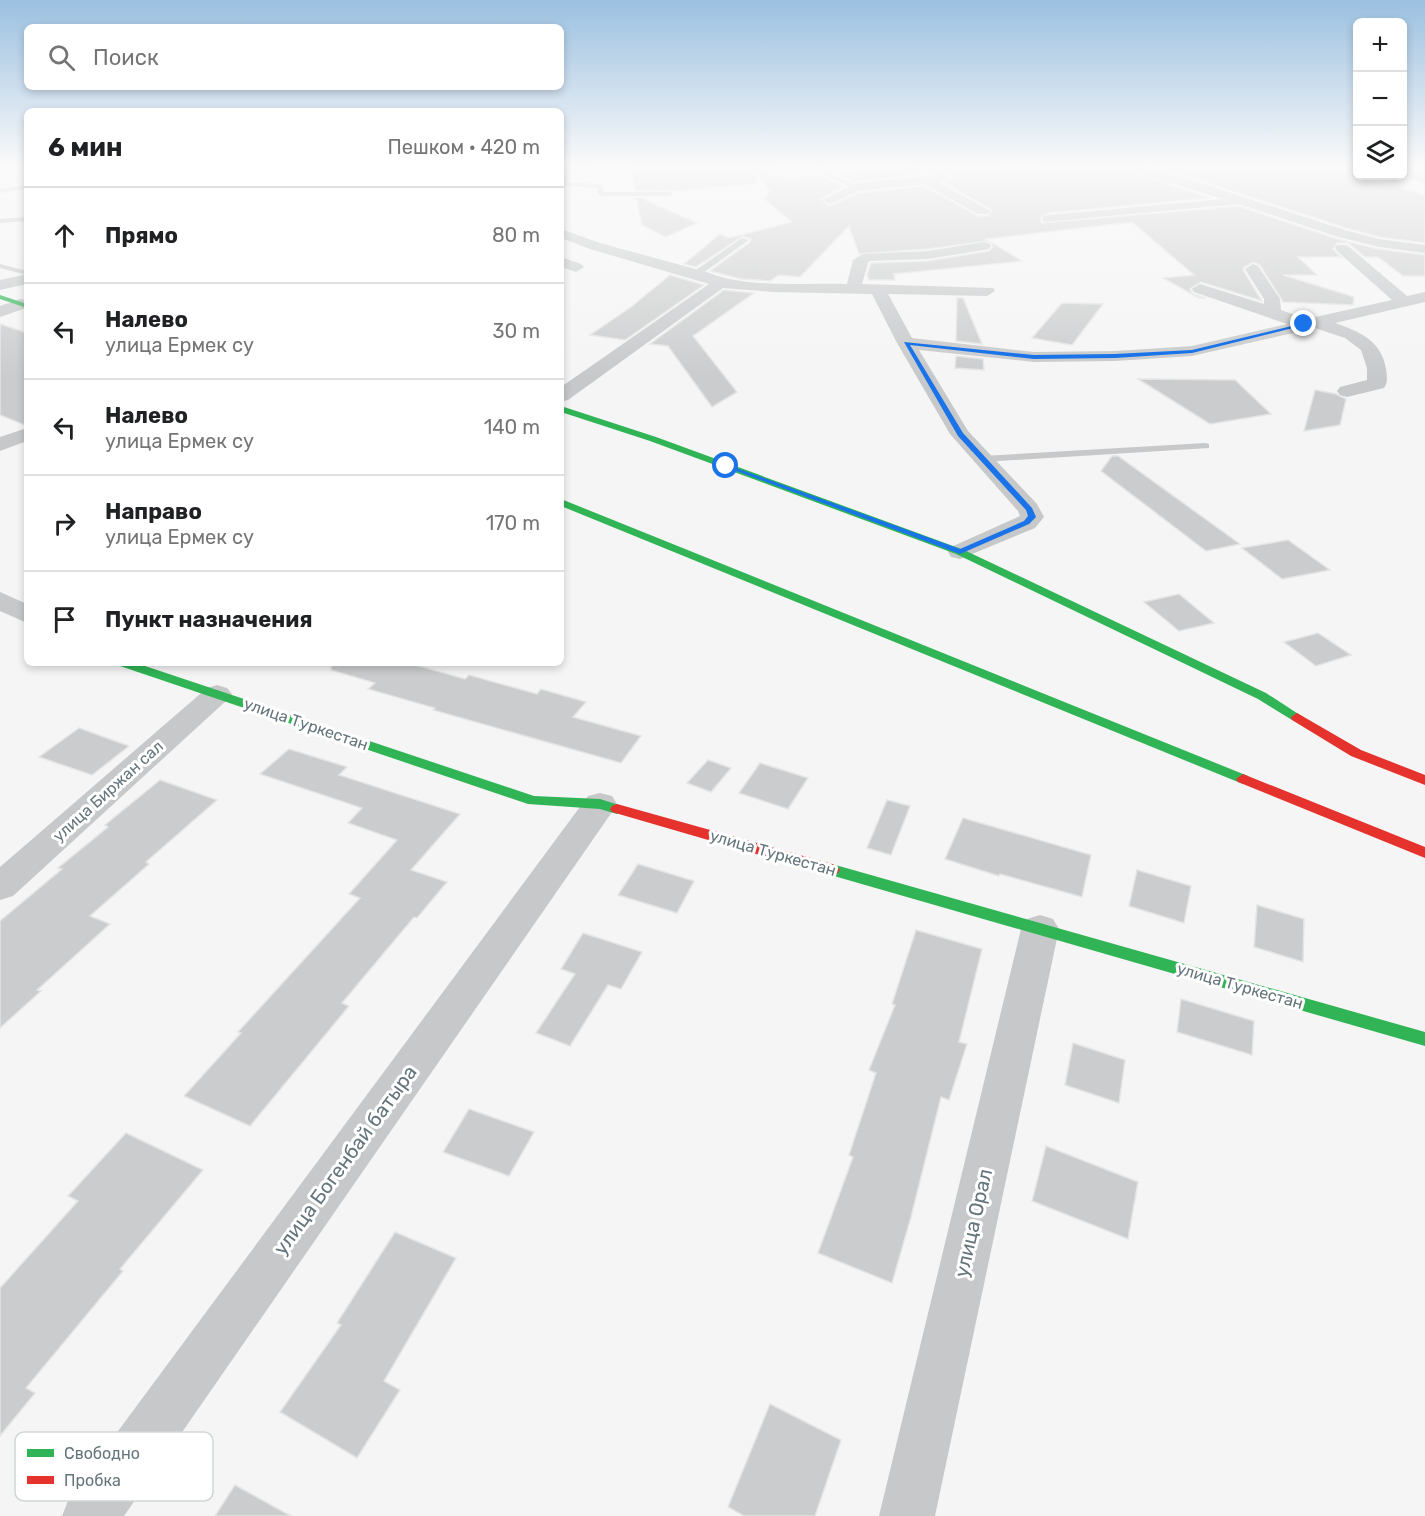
<!DOCTYPE html>
<html lang="ru">
<meta charset="utf-8">
<style>
body{margin:0;font-family:Rubik,sans-serif;background:#f2f2f2;color:#202124}
.controls{position:absolute;right:18px;top:18px;display:grid;overflow:hidden;border-radius:9px;box-shadow:0 3px 9px #0003}
.controls button{width:54px;height:54px;display:grid;place-items:center;padding:0;border:0;border-bottom:2px solid #e0e0e0;background:#fff;color:#202124;font:30px sans-serif}
.stop{position:absolute;width:18px;height:18px;margin:-14px;border:4px solid #1a73e8;border-radius:50%;background:#fff}
.stop.end{background:#1a73e8;border-color:#fff;box-shadow:0 2px 6px #0008}
.list{margin:0;padding:0;list-style:none}
h2{display:flex;justify-content:space-between;align-items:center;height:78px;margin:0;padding:0 24px;font-size:26px}
h2 small{font-size:20px;font-weight:400;color:#757577}
.list li{display:grid;grid-template-columns:39px 1fr auto;gap:18px;align-items:center;box-sizing:border-box;height:96px;padding:0 24px;border-top:2px solid #e0e0e0}
.list b{display:block;font-size:22px;white-space:nowrap}
.list p{margin:0;font-size:20px;white-space:nowrap;color:#757577}
.list em{font-size:20px;font-style:normal;color:#757577}
.icon{flex:none;width:33px;height:33px;fill:none;stroke:currentColor;stroke-width:2;stroke-linecap:round;stroke-linejoin:round}
.map{position:relative;flex:none;width:1425px;height:1516px;overflow:hidden}
.search{position:absolute;background:#fff;box-shadow:0 3px 9px #0003;left:24px;top:24px;width:540px;height:66px;display:flex;align-items:center;gap:15px;box-sizing:border-box;padding:0 21px;border-radius:9px;color:#757577;font-size:22px}
.panel{position:absolute;background:#fff;box-shadow:0 3px 9px #0003;left:24px;top:108px;width:540px;height:558px;border-radius:9px}
.map>svg:first-child{display:block}
.building{fill:#cbcccd;stroke:#e4e4e4;stroke-width:1.5}
.lines{fill:none;stroke-linecap:round;stroke-linejoin:round}
.lane{fill:#c6c8c9;fill-rule:evenodd}
.street{fill:#c6c8c9;fill-rule:evenodd}
.fast{fill:#30b455;fill-rule:evenodd}
.jam{fill:#e5322d;fill-rule:evenodd}
.route{fill:#1a73e8}
.labels{text-anchor:middle;dominant-baseline:central;stroke-width:6;stroke-linejoin:round;paint-order:stroke}
.street-label{font-size:16px;fill:#65757c;stroke:#fff}
.near-street-label{font-size:20px;fill:#65757c;stroke:#fff}
.key{fill:#fff;stroke:#d1d6d8;stroke-width:1.5}
.key-label{font-size:16px;fill:#65757c}
</style>
<div class="map">
<svg width="1425" height="1516" viewBox="0 0 1425 1516">
<rect width="100%" height="100%" fill="#f5f5f5"/>
<!-- building -->
<g class="building">
<path d="M630 165H770L774 168 766 171 771 175H783L789 179 821 176 844 186 821 199 829 206 859 193 924 186 978 216H988L992 210 945 183 951 178 935 165H993L994 173 1041 167V165H1109L1211 198 1049 213 1040 218 1042 223 1239 206 1334 238 1378 249 1425 255V276H1403L1378 257H1365L1348 243H1337L1333 249 1341 257H1298L1317 275H1283L1354 297 1353 305 1283 302 1260 265 1254 262 1244 267 1243 270 1262 301 1201 282 1190 289 1193 294 1206 298H1199L1163 278 1194 275 1132 222 986 239 988 241 928 249 859 254 849 226 800 277 779 275 770 281 741 279 710 271 750 242 751 239 743 236 696 267 684 264 720 234 729 238 792 222 763 198 770 192 756 170 757 184 672 191 635 190Z"/>
<path d="M1144 165H1339L1340 170 1350 169 1358 172V176H1365L1381 183 1425 195V243L1379 237 1346 228 1177 173Z"/>
<path d="M915 166 925 174 853 182 837 174Z"/>
<path d="M636 198H641L697 223 666 237 642 225Z"/>
<path d="M991 242 1022 261 894 274 895 280H869L867 275 871 263 928 261 989 251 993 247Z"/>
<path d="M670 275 704 285 625 340 590 335 631 307Z"/>
<path d="M724 290 754 293 693 336 737 392 712 407 668 346 650 344Z"/>
<path d="M957 298H963L982 344 956 341Z"/>
<path d="M1062 303 1103 304 1072 345 1032 338Z"/>
<path d="M0 324 27 333V426L0 415Z"/>
<path d="M956 356 983 359 984 370 955 368Z"/>
<path d="M1138 379 1235 380 1271 414 1210 424Z"/>
<path d="M1315 390 1336 394 1346 399 1340 425 1304 431Z"/>
<path d="M1112 456H1118L1240 544 1206 551 1101 471Z"/>
<path d="M1288 540 1330 570 1282 579 1242 548Z"/>
<path d="M1179 594 1214 623 1179 631 1144 602Z"/>
<path d="M1318 633 1351 655 1316 666 1284 642Z"/>
<path d="M332 663H408L465 679 469 675 537 694 541 689 586 702 573 717 641 736 621 763 433 710 435 708 368 689 375 683 331 670Z"/>
<path d="M79 728 129 746 92 775 39 757Z"/>
<path d="M289 749 347 767 339 775 460 814 411 870 447 882 417 918 414 917 342 1003 349 1006 250 1126 184 1096 241 1033 238 1032 360 898 349 894 397 840 348 823 362 808 260 774Z"/>
<path d="M708 760 731 768 711 792 687 783Z"/>
<path d="M760 763 808 778 788 809 739 793Z"/>
<path d="M160 780 217 800 146 862 149 864 90 916 110 924 37 990 41 991 0 1028V921L62 869 58 868 108 827 105 825Z"/>
<path d="M887 800 910 806 891 855 867 848Z"/>
<path d="M963 818 1091 855 1082 897 1000 874 999 876 945 859Z"/>
<path d="M638 864 694 881 677 913 618 895Z"/>
<path d="M1137 870 1191 886 1184 923 1129 906Z"/>
<path d="M1257 905 1304 919 1303 962 1254 947Z"/>
<path d="M916 930 982 949 959 1042 967 1044 949 1100 941 1097 911 1217 892 1283 818 1253 853 1157 849 1155 876 1073 869 1070 895 1005 892 1004Z"/>
<path d="M583 933 642 952 621 989 608 985 570 1046 536 1033 575 974 561 969Z"/>
<path d="M1181 999 1254 1021 1252 1055 1177 1032Z"/>
<path d="M1073 1043 1125 1060 1119 1103 1065 1085Z"/>
<path d="M469 1109 534 1132 509 1176 443 1152Z"/>
<path d="M126 1133 203 1170 120 1269 123 1271 26 1388 35 1393 0 1436V1288L78 1201 68 1196Z"/>
<path d="M1046 1146 1138 1182 1128 1239 1032 1201Z"/>
<path d="M395 1232 456 1258 384 1381 400 1390 357 1458 280 1412 341 1325 337 1323Z"/>
<path d="M770 1404 841 1440 815 1516H744L728 1507Z"/>
<path d="M235 1485 291 1516H215Z"/>
</g>
<g class="lines">
<!-- lane -->
<g class="lane">
<path d="M818 167 858 187 853 188 817 171 771 173 768 171Z"/>
<path d="M561 182 600 184 603 186 604 192H670L673 194 670 196H601L598 194 597 188 561 186Z"/>
<path d="M27 185V189L0 193V189Z"/>
<path d="M27 217V221L0 223V219Z"/>
<path d="M742 238 749 240 699 276H693V272Z"/>
<path d="M0 264 27 271V275L0 268Z"/>
<path d="M1205 443 1209 444V448L983 462 977 459 983 456Z"/>
</g>
<!-- street -->
<g class="street">
<path d="M571 165H594L574 172 565 182 561 183V172Z"/>
<path d="M917 165H931L949 179 940 183 990 211 988 214H978L924 184 858 191 830 204 823 200 855 183 931 176Z"/>
<path d="M1111 165H1133L1176 175 1345 230 1379 239 1425 245V253L1379 247 1335 236 1239 204 1044 222 1042 219 1044 216 1049 215 1223 199Z"/>
<path d="M1402 167 1425 176V184L1402 175Z"/>
<path d="M561 229 600 243 710 273C744 288 808 283 847 284L853 260 863 254 928 251 984 242 989 243 991 246 989 249 928 259 870 261 868 263 862 284 993 288 995 291 987 296 888 294 912 338 1034 352 1115 351 1192 346 1287 324 1194 292 1192 289 1200 284 1264 304V299L1245 269 1253 264 1258 266 1280 299 1281 310 1306 319 1392 300 1337 251 1335 248 1337 245H1347L1407 296 1425 292V302L1335 323C1359 331 1382 341 1386 369 1387 376 1388 383 1384 388L1347 397 1340 395 1337 391 1340 387 1367 380V368L1361 350 1345 338 1315 328 1192 356 1115 361 1034 362 919 350 968 431 1037 504 1044 517 1035 528 960 559 951 557 948 552 951 547 1020 516 1018 511 950 434 897 343 872 294 773 292 723 288 568 400 561 402V387L709 284 590 249 561 238Z"/>
<path d="M561 257 581 264 584 267 576 272 561 267Z"/>
<path d="M27 274V284L0 290V280Z"/>
<path d="M20 299 26 300V308L0 317V306Z"/>
<path d="M27 428V441L0 451V437Z"/>
<path d="M0 592 27 604V623L0 611Z"/>
<path d="M217 685 227 688 232 694 227 700 13 896 0 900V867L207 688Z"/>
<path d="M600 793 612 796 617 804 612 812 124 1516H62L70 1496 588 796Z"/>
<path d="M1040 915 1053 919 1059 929 935 1516H879L1021 929 1027 919Z"/>
</g>
<!-- fast -->
<g class="fast">
<path d="M0 295 27 304V308L0 299Z"/>
<path d="M561 406 656 437 964 550 1266 693 1303 717 1302 720H1292L1258 699 956 554 650 441 561 412Z"/>
<path d="M561 499 1248 776 1250 779 1243 784 1238 782 561 506Z"/>
<path d="M118 663H136L534 796 600 799 622 806 624 809 617 814 600 809 528 804 120 666Z"/>
<path d="M832 864 1425 1032V1046L827 874 824 870 827 866Z"/>
</g>
<!-- jam -->
<g class="jam">
<path d="M1297 713 1361 750 1425 775V785L1351 756 1292 720 1291 717Z"/>
<path d="M1243 774 1425 847V858L1238 782 1236 779Z"/>
<path d="M617 804 832 864 837 866 840 870 837 874 832 876 612 812 610 809 612 806Z"/>
</g>
</g>
<!-- sky -->
<linearGradient id="sky" x2="0" y2="1"><stop stop-color="#9bc0e0"/><stop offset="0.44" stop-color="#fafafa"/><stop offset="1" stop-color="#fafafa" stop-opacity="0"/></linearGradient>
<rect width="1425" height="377" fill="url(#sky)"/>
<!-- route -->
<path class="route" d="M1304 323 1305 325 1192 353 1115 358 1034 359 910 345 963 433 1032 508 1036 517 1029 524 960 554 723 466 728 465 960 549 1024 521 1028 516 1026 510 958 436 904 342 1034 355 1115 354 1192 350Z"/>
<g class="labels">
<!-- street labels -->
<g class="street-label">
<text transform="translate(306 724) rotate(19)">улица Туркестан</text>
<text transform="translate(108 791) rotate(-42)">улица Биржан сал</text>
<text transform="translate(773 853) rotate(16)">улица Туркестан</text>
<text transform="translate(1240 986) rotate(16)">улица Туркестан</text>
</g>
<!-- near-street labels -->
<g class="near-street-label">
<text transform="translate(345 1160) rotate(-54)">улица Богенбай батыра</text>
<text transform="translate(973 1223) rotate(-77)">улица Орал</text>
</g>
</g>
<!-- legend -->
<rect x="15" y="1432" width="198" height="69" rx="9" class="key"/>
<rect x="27" y="1449" width="27" height="8" fill="#30b455"/>
<rect x="27" y="1476" width="27" height="8" fill="#e5322d"/>
<g class="key-label">
<text x="64" y="1459">Свободно</text>
<text x="64" y="1486">Пробка</text>
</g>
</svg>
<div class="controls">
<button>+</button>
<button>−</button>
<button><svg class="icon" aria-label="layers" viewBox="0 0 24 24"><path d="M12 4l9 5-9 5-9-5zM3 14l9 5 9-5"/></svg></button>
</div>
<div class="stop" style="left:726px;top:466px"></div>
<div class="stop end" style="left:1304px;top:324px"></div>
<div class="search"><svg class="icon" aria-label="search" viewBox="0 0 24 24"><circle cx="10" cy="10" r="6"/><path d="M15 15l6 6"/></svg>Поиск</div>
<section class="panel">
<h2>6 мин<small>Пешком · 420 m</small></h2>
<ul class="list">
<li><svg class="icon" aria-label="ahead" viewBox="0 0 24 24"><path d="M12 20V5M6 11l6-6 6 6"/></svg><div><b>Прямо</b></div><em>80 m</em></li>
<li><svg class="icon" aria-label="left" viewBox="0 0 24 24"><path d="M17 20v-9H6M10 6l-5 5 5 5"/></svg><div><b>Налево</b><p>улица Ермек су</p></div><em>30 m</em></li>
<li><svg class="icon" aria-label="left" viewBox="0 0 24 24"><path d="M17 20v-9H6M10 6l-5 5 5 5"/></svg><div><b>Налево</b><p>улица Ермек су</p></div><em>140 m</em></li>
<li><svg class="icon" aria-label="right" viewBox="0 0 24 24"><path d="M7 20v-9h11M14 6l5 5-5 5"/></svg><div><b>Направо</b><p>улица Ермек су</p></div><em>170 m</em></li>
<li><svg class="icon" aria-label="arrive" viewBox="0 0 24 24"><path d="M6 21V4h12l-3 4 3 4H6"/></svg><div><b>Пункт назначения</b></div></li>
</ul>
</section>
</div>
